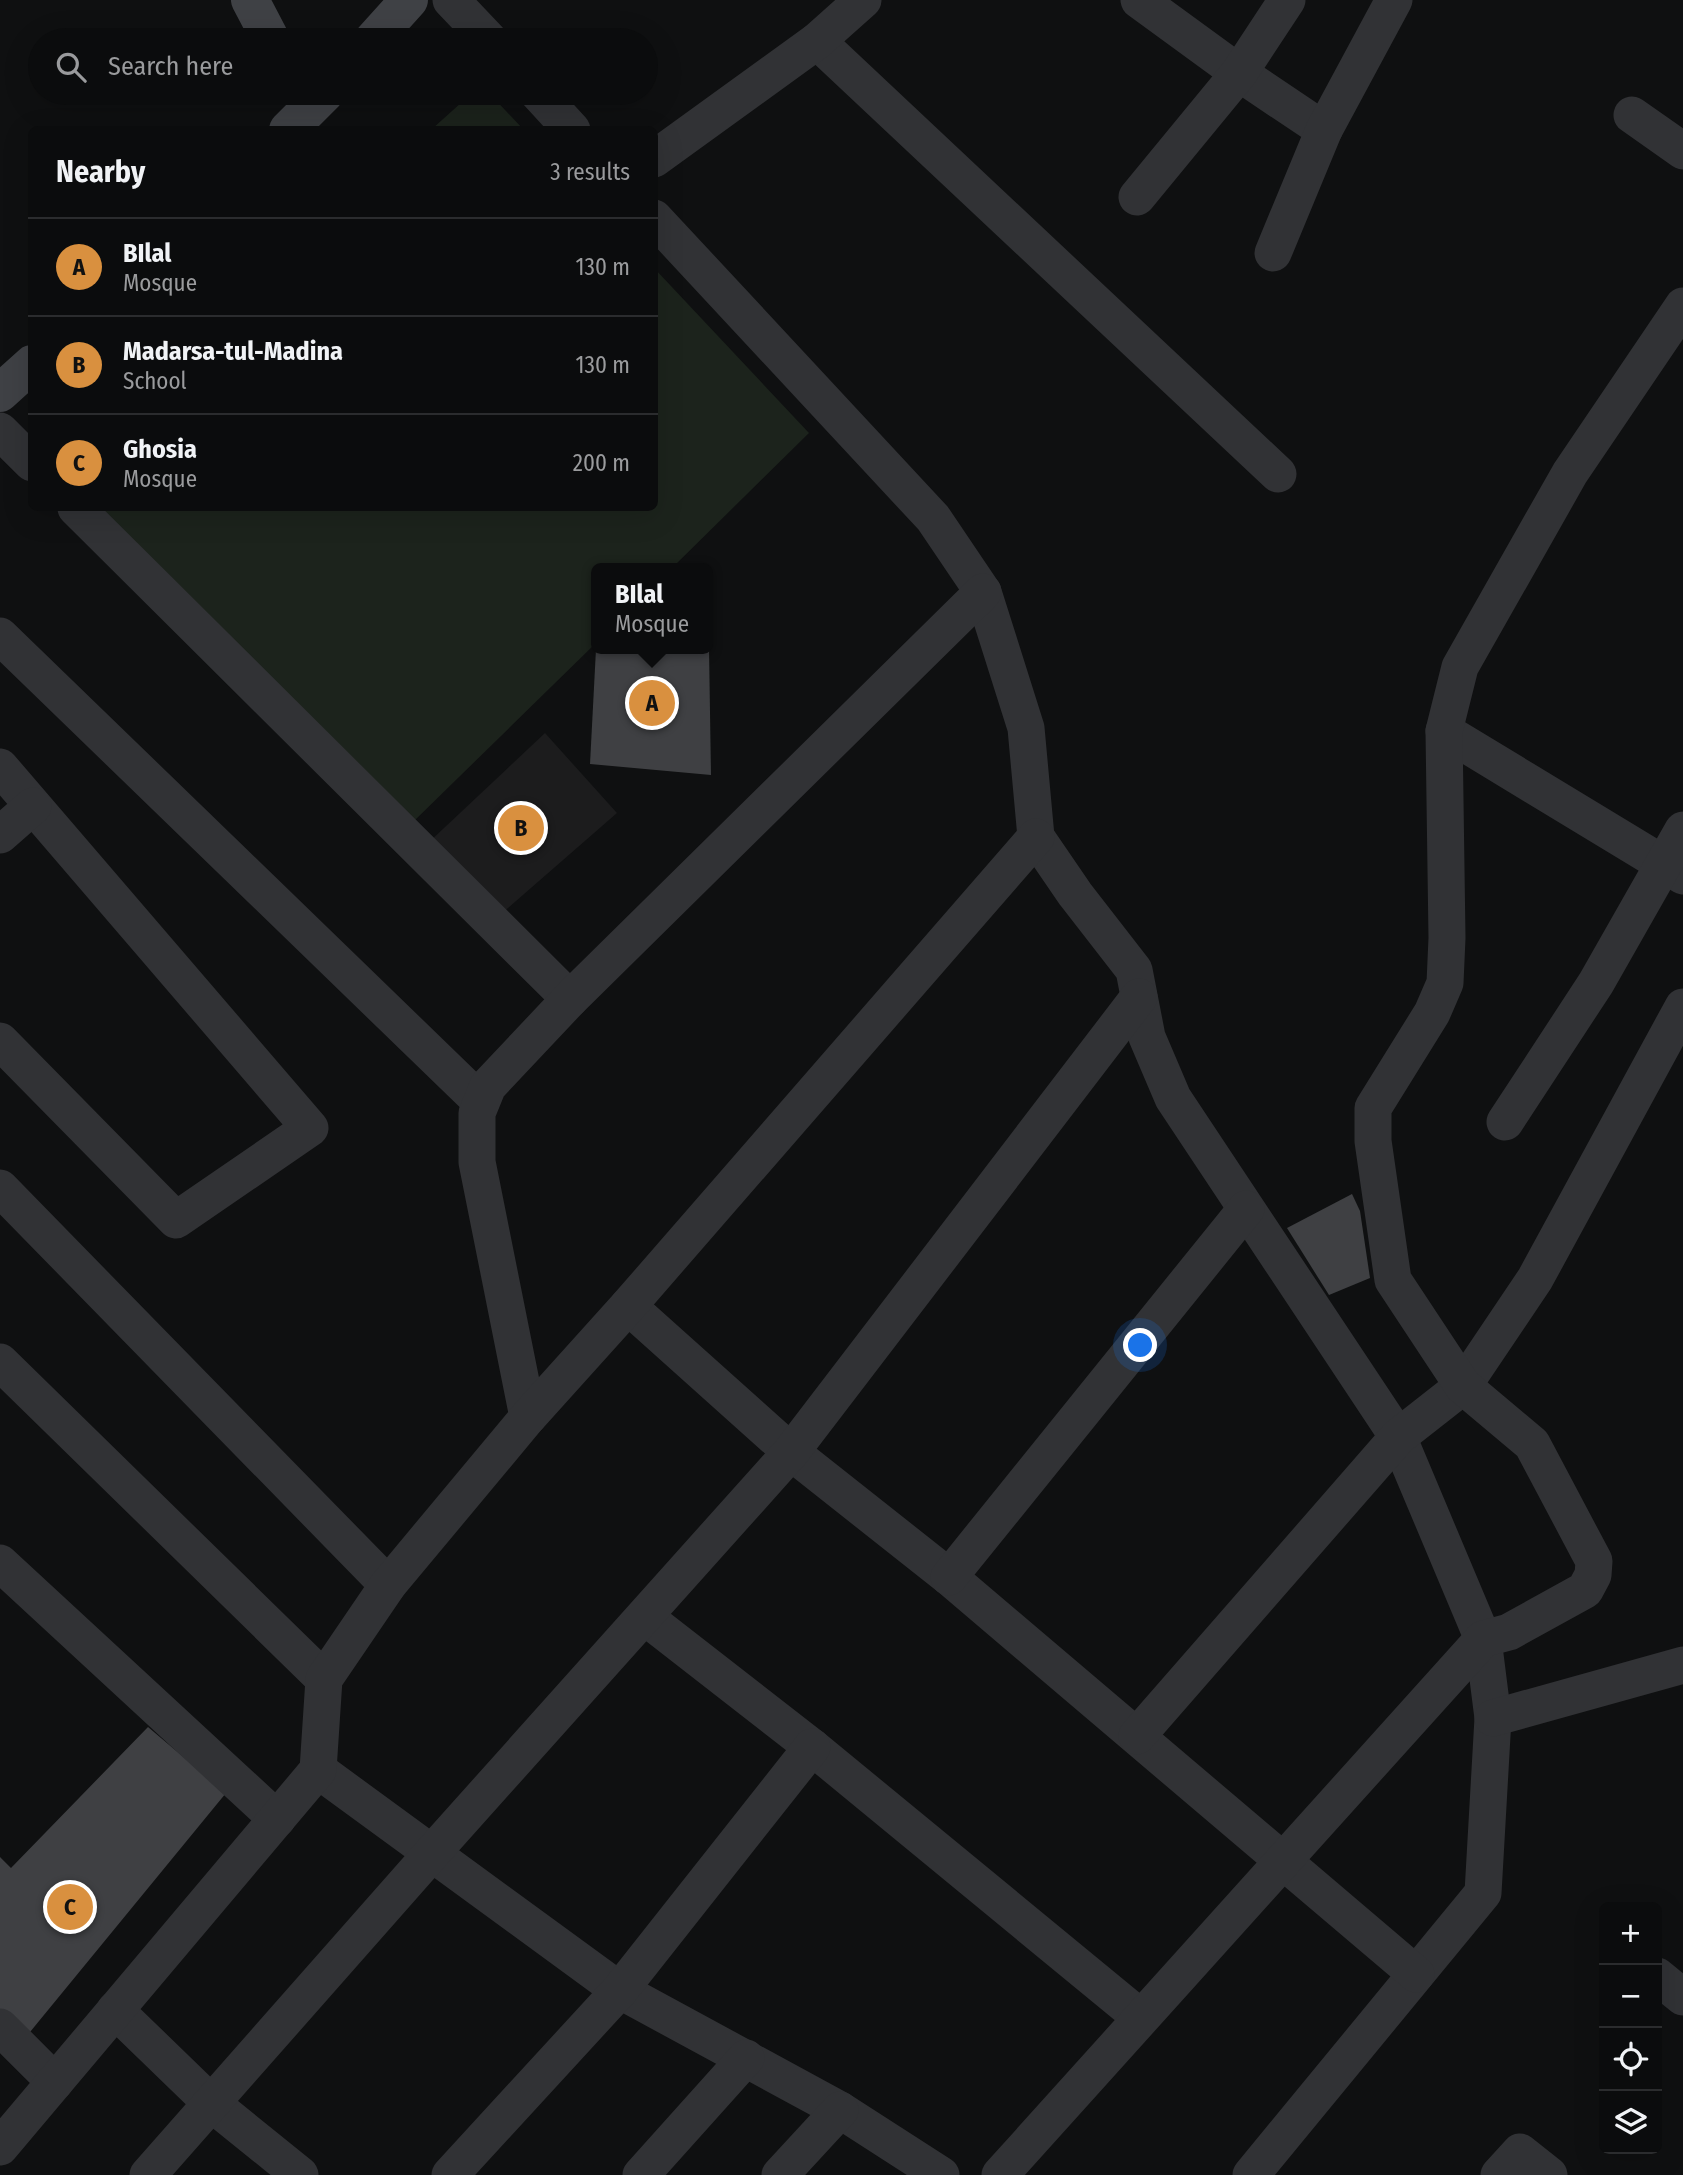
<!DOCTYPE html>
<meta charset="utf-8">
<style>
body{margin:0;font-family:"Fira Sans Condensed",sans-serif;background:#141516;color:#f1f3f6}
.controls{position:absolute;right:21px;bottom:21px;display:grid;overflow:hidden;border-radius:10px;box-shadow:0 7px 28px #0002}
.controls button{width:63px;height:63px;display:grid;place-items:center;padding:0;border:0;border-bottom:2px solid #2b2c2e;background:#0b0c0d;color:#f1f3f6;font:35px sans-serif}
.you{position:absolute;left:1141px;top:1346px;width:24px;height:24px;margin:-18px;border:5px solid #fff;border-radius:50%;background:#1a73e8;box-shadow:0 0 0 10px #1a73e833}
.badge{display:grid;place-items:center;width:46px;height:46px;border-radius:50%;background:#d9903f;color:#111;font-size:23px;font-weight:700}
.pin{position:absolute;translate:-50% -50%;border:4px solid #fff;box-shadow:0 2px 7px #0006}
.popup{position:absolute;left:591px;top:563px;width:122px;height:91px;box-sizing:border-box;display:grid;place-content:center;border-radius:10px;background:#0b0c0d;filter:drop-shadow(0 2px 5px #0005);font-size:23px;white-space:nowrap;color:#9a9b9d}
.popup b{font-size:26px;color:#f1f3f6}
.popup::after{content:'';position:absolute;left:50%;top:100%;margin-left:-14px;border:14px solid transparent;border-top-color:#0b0c0d}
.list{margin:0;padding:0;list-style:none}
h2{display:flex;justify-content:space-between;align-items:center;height:91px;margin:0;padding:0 28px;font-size:30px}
h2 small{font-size:23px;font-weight:400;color:#9a9b9d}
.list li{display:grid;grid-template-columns:46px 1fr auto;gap:21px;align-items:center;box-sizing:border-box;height:98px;padding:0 28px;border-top:2px solid #2b2c2e}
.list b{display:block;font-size:26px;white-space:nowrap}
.list p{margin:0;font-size:23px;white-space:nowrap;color:#9a9b9d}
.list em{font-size:23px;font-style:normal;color:#9a9b9d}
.icon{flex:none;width:38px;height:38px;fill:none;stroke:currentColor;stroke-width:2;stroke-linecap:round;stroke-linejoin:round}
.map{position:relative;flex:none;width:1683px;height:2175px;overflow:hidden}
.search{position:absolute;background:#0b0c0d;box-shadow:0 7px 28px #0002;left:28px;top:28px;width:630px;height:77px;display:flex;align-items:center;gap:18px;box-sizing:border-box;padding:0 24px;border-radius:38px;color:#9a9b9d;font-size:26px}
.panel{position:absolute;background:#0b0c0d;box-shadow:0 7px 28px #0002;left:28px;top:126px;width:630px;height:385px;border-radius:10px}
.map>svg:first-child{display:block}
.built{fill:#1c1c1d}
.green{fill:#1c231c}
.building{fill:#3f4043}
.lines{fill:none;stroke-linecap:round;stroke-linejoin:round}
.street{stroke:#313235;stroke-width:37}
.secondary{stroke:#3f4145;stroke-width:38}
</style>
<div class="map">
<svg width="1683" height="2175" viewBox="0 0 1683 2175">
<rect width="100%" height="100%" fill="#0f1011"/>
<!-- built -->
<path class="built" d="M545 733 617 813 500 915 427 844Z"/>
<!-- green -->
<g class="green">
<path d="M472 93H489L523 129H432Z"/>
<path d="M655 269 809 433 672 568H596V643L412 823 97 508H654Z"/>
</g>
<!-- building -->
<g class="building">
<path d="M596 649H709L711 775 590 764Z"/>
<path d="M1352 1194 1360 1211 1370 1278 1329 1295 1287 1228Z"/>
<path d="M148 1727 226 1793 21 2043 0 2022V1857L11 1868Z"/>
</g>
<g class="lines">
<!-- street -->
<g class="street">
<path d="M451 0 489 40"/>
<path d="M1139 0 1239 73 1324 130"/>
<path d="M817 41 1278 474"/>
<path d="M538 93 572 130"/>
<path d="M1632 115 1683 151"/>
<path d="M654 159 817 41 863 0"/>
<path d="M1137 197 1239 73 1287 0"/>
<path d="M654 218 933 518 983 592 1026 728 1036 837 1075 894 1134 970 1147 1037 1173 1098 1398 1437 1483 1639 1493 1718 1483 1893 1251 2175"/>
<path d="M1273 253 1324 130 1394 0"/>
<path d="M0 431 32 463"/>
<path d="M76 508 570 999"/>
<path d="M0 636 481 1102"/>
<path d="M1444 731 1683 876"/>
<path d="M0 767 310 1128 176 1220 0 1041"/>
<path d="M0 835 33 806"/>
<path d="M1505 1122 1596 983 1683 830"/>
<path d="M0 1188 388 1585"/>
<path d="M628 1306 791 1452 949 1577 1416 1974"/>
<path d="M0 1362 324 1679"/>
<path d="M528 1417 477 1162V1113L488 1086 570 999 983 592"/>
<path d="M0 1563 277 1819"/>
<path d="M949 1577 1246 1209"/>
<path d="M645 1617 812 1747 1140 2017"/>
<path d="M1493 1718 1683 1665"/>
<path d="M1137 1736 1398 1437 1463 1386 1535 1279 1683 1007"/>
<path d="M318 1770 619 1990 840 2110 941 2175"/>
<path d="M1657 1976 1683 1997"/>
<path d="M115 2010 211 2103 300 2175"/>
<path d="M0 2027 55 2082"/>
<path d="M0 2147 318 1770 324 1679 388 1585 528 1417 628 1306 1036 837"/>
<path d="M148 2175 432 1853 791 1452 1139 997"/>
<path d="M450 2175 620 1990 812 1747"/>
<path d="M641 2175 746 2058"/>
<path d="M780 2175 840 2110"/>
<path d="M1000 2175 1483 1639 1509 1632 1585 1590 1593 1575 1594 1561 1532 1444 1463 1386 1393 1280 1373 1141V1108L1432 1013 1445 983 1447 938 1444 731 1460 667 1570 473 1683 306"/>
<path d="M1499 2175 1520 2152 1549 2175"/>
</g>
<!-- secondary -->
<g class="secondary">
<path d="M250 0 271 40"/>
<path d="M373 40 409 0"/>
<path d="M288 130 325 93"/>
<path d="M0 393 32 364"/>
</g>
</g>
</svg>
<div class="controls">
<button>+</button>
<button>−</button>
<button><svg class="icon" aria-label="locate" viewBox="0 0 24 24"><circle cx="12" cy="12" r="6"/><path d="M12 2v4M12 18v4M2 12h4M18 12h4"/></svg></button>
<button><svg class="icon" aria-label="layers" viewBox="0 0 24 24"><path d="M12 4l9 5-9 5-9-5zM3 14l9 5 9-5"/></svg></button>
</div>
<div class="you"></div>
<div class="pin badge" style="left:652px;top:703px">A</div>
<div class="popup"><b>BIlal</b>Mosque</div>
<div class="pin badge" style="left:521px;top:828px">B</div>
<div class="pin badge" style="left:70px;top:1907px">C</div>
<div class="search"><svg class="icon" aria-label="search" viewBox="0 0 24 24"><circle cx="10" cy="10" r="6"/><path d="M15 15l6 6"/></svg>Search here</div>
<section class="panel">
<h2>Nearby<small>3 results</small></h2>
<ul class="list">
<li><span class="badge">A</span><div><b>BIlal</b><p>Mosque</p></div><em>130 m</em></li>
<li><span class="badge">B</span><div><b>Madarsa-tul-Madina</b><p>School</p></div><em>130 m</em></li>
<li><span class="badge">C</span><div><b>Ghosia</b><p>Mosque</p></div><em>200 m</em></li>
</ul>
</section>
</div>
